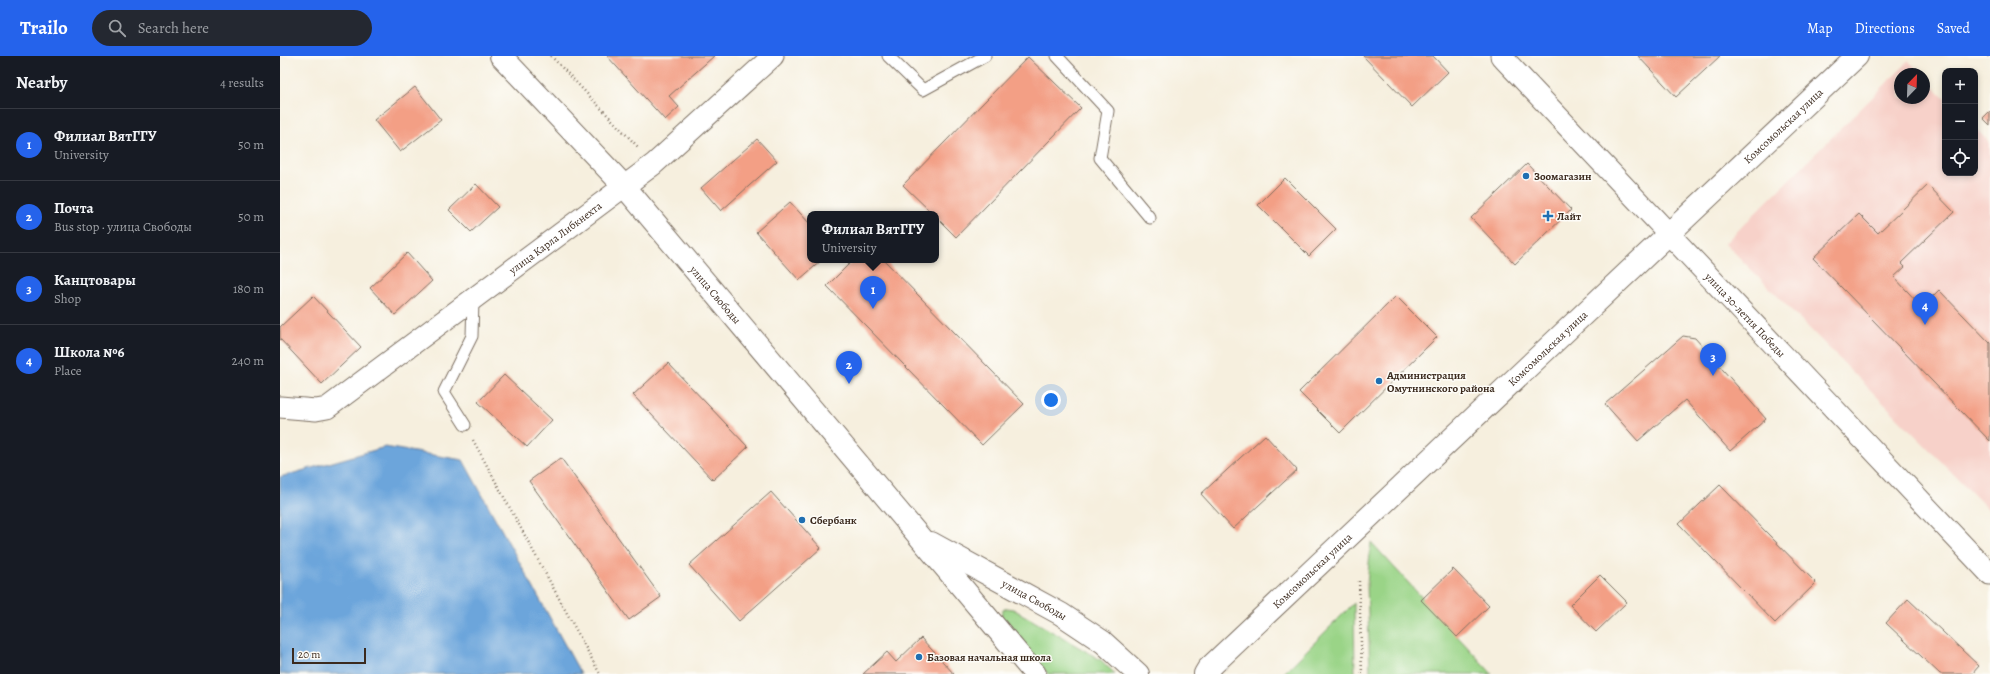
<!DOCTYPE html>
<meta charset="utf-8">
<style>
body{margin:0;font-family:Alegreya,serif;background:#242831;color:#f1f3f6}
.controls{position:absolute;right:12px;top:12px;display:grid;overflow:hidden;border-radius:8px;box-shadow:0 2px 6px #0003}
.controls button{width:36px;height:36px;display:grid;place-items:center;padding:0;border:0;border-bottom:1px solid #363941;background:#171b24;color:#f1f3f6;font:20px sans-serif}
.compass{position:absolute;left:1614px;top:12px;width:36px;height:36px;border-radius:50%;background:#171b24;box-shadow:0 2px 6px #0003;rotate:23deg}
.scale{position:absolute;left:12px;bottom:10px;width:74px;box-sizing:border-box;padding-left:4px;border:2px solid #3b2a1e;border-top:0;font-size:11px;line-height:14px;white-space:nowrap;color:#3b2a1e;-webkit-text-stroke:3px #fdfcf7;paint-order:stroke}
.you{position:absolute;left:771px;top:344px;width:14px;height:14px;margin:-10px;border:3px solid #fff;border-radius:50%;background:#1a73e8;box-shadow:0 0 0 6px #1a73e833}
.badge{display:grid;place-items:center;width:26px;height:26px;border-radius:50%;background:#2563eb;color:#fff;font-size:13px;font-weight:700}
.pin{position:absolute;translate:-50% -33px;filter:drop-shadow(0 1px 2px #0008)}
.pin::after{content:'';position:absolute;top:21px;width:14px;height:12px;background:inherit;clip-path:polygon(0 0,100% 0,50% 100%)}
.popup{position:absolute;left:527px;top:155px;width:132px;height:52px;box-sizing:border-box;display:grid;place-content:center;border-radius:8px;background:#171b24;filter:drop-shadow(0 1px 3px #0005);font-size:13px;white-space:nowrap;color:#9ea1a6}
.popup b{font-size:15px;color:#f1f3f6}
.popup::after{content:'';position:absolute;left:50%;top:100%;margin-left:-8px;border:8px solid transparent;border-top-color:#171b24}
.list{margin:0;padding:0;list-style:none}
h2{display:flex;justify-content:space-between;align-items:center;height:52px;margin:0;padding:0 16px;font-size:17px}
h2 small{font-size:13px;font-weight:400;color:#9ea1a6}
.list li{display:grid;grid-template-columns:26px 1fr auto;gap:12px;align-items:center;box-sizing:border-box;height:72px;padding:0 16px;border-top:1px solid #363941}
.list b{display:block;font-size:15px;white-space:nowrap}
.list p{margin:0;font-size:13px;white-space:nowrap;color:#9ea1a6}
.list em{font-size:13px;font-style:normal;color:#9ea1a6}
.icon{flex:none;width:22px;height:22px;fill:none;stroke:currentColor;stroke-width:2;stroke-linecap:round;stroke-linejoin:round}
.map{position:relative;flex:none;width:1710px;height:618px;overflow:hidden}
header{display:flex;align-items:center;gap:24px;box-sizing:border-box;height:56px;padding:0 20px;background:#2563eb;color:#fff}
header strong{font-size:19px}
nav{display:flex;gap:22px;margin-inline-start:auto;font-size:14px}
.search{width:280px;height:36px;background:#242831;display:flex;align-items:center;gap:10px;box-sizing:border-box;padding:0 14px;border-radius:22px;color:#9ea1a6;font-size:15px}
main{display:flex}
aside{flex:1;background:#171b24}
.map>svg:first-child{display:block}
.built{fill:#f7d1c9}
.green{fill:#9ad487;stroke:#6a7f52}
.water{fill:#6ca5db;stroke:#54687c}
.building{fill:#f39f85}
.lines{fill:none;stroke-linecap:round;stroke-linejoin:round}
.lane-casing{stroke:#7c6f61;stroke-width:13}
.street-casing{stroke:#7c6f61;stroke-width:23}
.secondary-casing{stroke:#7c6f61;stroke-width:24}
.path{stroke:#7c6f61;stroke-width:2.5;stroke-dasharray:1 3;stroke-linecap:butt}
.lane{stroke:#fff;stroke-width:11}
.street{stroke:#fff;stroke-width:21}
.secondary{stroke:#fff;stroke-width:22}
.poi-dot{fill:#1f6fb2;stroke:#fdfcf7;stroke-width:1.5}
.labels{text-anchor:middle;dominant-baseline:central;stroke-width:3;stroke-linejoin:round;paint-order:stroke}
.street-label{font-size:11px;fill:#3b2a1e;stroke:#fdfcf7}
.poi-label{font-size:11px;font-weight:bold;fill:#3b2a1e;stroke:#fdfcf7;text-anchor:start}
</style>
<header>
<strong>Trailo</strong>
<div class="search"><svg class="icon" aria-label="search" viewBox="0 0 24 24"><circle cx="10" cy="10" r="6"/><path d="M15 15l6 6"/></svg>Search here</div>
<nav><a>Map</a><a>Directions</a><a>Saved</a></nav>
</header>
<main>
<aside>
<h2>Nearby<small>4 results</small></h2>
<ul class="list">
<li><span class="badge">1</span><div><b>Филиал ВятГГУ</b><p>University</p></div><em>50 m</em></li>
<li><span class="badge">2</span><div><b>Почта</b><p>Bus stop · улица Свободы</p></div><em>50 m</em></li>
<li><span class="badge">3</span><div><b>Канцтовары</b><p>Shop</p></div><em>180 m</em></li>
<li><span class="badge">4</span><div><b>Школа №6</b><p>Place</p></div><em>240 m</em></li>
</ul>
</aside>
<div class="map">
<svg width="1710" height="618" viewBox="0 0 1710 618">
<rect width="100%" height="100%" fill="#fdfcf7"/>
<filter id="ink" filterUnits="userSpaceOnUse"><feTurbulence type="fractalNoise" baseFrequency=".025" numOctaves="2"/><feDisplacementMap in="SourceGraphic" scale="8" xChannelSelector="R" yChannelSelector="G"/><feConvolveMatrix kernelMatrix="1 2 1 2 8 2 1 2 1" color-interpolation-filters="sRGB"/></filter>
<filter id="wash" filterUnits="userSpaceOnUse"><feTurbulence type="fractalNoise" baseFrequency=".012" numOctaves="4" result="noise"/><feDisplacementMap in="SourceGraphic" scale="16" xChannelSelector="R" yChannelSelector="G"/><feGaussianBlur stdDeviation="0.9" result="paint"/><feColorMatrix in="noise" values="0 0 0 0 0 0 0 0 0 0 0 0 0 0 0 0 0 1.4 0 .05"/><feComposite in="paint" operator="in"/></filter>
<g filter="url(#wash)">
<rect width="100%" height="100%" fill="#f6efde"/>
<!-- built -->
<path class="built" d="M1629 5 1641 18H1620V42H1644V21L1665 42V117H1695V72L1710 87V455L1445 187Z"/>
<!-- green -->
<g class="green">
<path d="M1091 486 1212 618H1090L1087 528Z"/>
<path d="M1074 547 1075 618H1003Z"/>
<path d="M726 552 733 553 821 604 835 618H768L721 561 722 555Z"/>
</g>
<!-- water -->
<path class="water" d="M105 391 183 404 301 618H0V421Z"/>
<g id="blocks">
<!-- building -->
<g class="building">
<path d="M327 0H434L389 40 399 51 385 64Z"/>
<path d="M1083 0H1153L1168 16 1132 51Z"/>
<path d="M1358 0H1440L1396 41Z"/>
<path d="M748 1 801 52 676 181 656 161V158H653L623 129Z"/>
<path d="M135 31 161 64 120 96 94 64Z"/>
<path d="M1710 55V69L1703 62Z"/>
<path d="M477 83 497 105 441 155 421 132Z"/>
<path d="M1247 108 1291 154 1235 208 1191 162Z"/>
<path d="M1005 122 1056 173 1029 200 978 149Z"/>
<path d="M196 128 218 151 191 176 169 154Z"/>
<path d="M1648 129 1674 156 1621 207 1625 211 1614 221 1642 251 1659 234 1710 287V385L1533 202 1579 158 1598 177Z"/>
<path d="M510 146 530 168V204H542L519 224 476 176Z"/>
<path d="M127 197 152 225 115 259 90 232Z"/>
<path d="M573 204H604L744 348 702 389 547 230Z"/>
<path d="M33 240 81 291 42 328 0 283V271Z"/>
<path d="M1116 240 1157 281 1060 377 1019 336Z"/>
<path d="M1403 280 1415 282 1486 363 1450 395 1405 344 1358 385 1325 348Z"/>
<path d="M388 307 468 391 433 424 353 339Z"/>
<path d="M224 319 272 364 247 391 198 346Z"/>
<path d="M985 379 1017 414 953 473 921 438Z"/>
<path d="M281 402 381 541 349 564 249 425Z"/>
<path d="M1440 429 1536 527 1495 567 1399 468Z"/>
<path d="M491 436 541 492 459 565 409 509Z"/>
<path d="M1173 513 1209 550 1177 581 1141 544Z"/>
<path d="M1320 519 1347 546 1316 576 1290 549Z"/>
<path d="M1628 543 1699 610 1692 618H1660L1606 567Z"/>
<path d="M641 582 674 618H583L607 596 616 606Z"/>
</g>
</g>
</g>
<g filter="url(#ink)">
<use href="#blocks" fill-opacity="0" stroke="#7c6f61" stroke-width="1"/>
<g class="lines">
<defs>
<g id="lane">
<path d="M608 0 643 34 705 0"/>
<path d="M777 0 828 55 820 102 870 162"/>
<path d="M185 369 164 336 192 280 193 244"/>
</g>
<g id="street">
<path id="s1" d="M1221 0 1710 518"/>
<path id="s2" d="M0 351 36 354 47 352 374 108 493 0"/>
</g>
<g id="secondary">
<path id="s3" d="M221 0 345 131 755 618"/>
<path id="s4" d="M651 487 781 558 823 586 858 618"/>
<path id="s5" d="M925 618 928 613 1577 0"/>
</g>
</defs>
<!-- lane casing -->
<use href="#lane" class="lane-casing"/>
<!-- street casing -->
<use href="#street" class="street-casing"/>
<!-- secondary casing -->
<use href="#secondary" class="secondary-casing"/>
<!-- path -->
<g class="path">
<path d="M271 0 358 91"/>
<path d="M1708 0 1710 2"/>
<path d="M193 384 320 618"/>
<path d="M1079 525 1082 618"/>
</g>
<!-- lane -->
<use href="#lane" class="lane"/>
<!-- street -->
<use href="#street" class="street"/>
<!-- secondary -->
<use href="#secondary" class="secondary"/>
</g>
</g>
<!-- markers -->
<g class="poi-dot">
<circle cx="1246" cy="120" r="4"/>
<path d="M1266 154h4v4h4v4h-4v4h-4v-4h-4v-4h4z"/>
<circle cx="1099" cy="325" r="4"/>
<circle cx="522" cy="464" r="4"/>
<circle cx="639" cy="601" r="4"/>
</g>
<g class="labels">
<!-- street labels -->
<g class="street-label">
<text stroke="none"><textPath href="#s5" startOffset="797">Комсомольская улица</textPath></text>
<text stroke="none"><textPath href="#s2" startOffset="332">улица Карла Либкнехта</textPath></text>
<text stroke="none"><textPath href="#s3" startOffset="321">улица Свободы</textPath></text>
<text stroke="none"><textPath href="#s1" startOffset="356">улица 30-летия Победы</textPath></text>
<text stroke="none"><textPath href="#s5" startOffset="473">Комсомольская улица</textPath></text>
<text stroke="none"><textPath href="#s5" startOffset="149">Комсомольская улица</textPath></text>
<text stroke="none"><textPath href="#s4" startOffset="118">улица Свободы</textPath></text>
</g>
<!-- poi labels -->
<g class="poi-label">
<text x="1254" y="120">Зоомагазин</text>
<text x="1277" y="160">Лайт</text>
<text x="1107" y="319">Администрация<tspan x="1107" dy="13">Омутнинского района</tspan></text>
<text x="530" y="464">Сбербанк</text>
<text x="647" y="601">Базовая начальная школа</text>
</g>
</g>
</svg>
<div class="controls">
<button>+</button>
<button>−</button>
<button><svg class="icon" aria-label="locate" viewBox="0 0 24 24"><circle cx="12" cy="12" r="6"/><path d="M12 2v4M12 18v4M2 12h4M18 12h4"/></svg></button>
</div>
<svg class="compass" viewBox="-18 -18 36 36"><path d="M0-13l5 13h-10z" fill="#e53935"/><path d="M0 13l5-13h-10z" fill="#9ea1a6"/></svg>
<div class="scale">20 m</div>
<div class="you"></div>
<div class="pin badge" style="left:593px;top:253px">1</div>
<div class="popup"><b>Филиал ВятГГУ</b>University</div>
<div class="pin badge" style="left:569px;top:328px">2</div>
<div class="pin badge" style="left:1433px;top:320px">3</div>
<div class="pin badge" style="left:1645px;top:269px">4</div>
</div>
</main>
